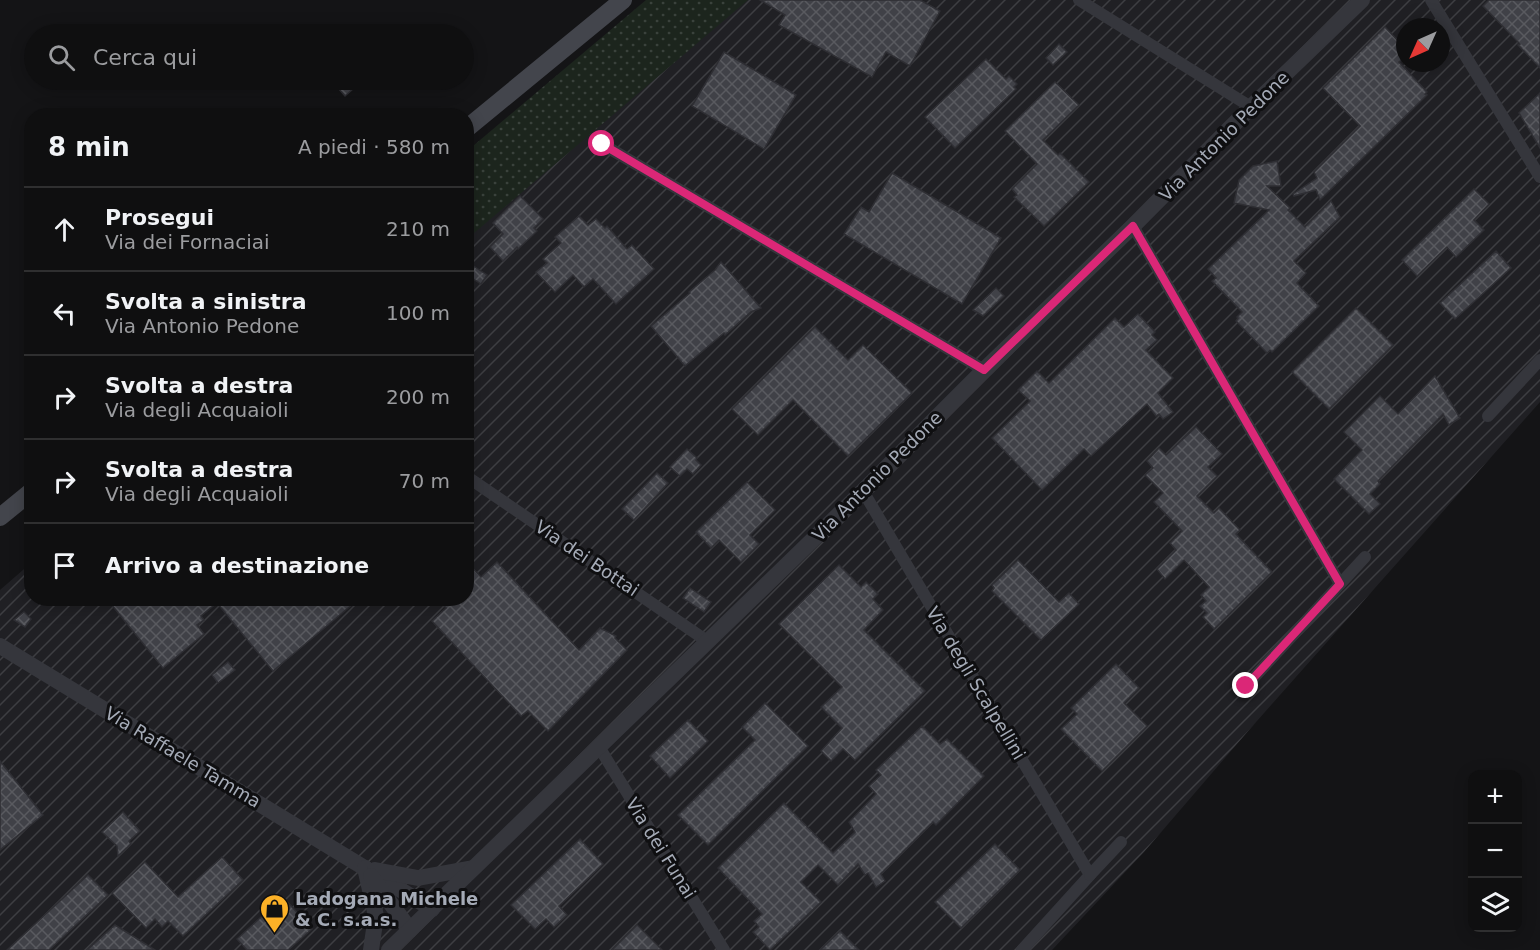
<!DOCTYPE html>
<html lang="it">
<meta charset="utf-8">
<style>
body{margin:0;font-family:"DejaVu Sans",sans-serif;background:#181819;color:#f1f3f6}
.controls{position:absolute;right:18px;bottom:18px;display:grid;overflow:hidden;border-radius:12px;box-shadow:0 3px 15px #0003}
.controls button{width:54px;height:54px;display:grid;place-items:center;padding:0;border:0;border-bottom:2px solid #2f2f30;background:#0f0f10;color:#f1f3f6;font:30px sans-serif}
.compass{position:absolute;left:1396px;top:18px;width:54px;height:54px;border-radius:50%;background:#0f0f10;box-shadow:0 3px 15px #0003;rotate:225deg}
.stop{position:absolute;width:18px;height:18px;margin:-14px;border:4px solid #db2777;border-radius:50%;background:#fff}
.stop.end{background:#db2777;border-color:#fff;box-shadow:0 2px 6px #0008}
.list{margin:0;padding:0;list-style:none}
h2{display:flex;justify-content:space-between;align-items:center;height:78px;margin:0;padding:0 24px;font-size:26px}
h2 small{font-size:20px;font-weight:400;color:#9b9c9f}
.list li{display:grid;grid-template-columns:39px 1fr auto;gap:18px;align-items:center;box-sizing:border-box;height:84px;padding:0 24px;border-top:2px solid #2f2f30}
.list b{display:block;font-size:22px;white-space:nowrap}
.list p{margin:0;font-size:20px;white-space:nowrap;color:#9b9c9f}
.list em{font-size:20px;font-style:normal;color:#9b9c9f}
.icon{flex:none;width:33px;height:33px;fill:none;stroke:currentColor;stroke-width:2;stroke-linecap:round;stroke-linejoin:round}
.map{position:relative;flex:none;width:1540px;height:950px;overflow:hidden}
.search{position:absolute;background:#0f0f10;box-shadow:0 3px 15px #0003;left:24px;top:24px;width:450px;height:66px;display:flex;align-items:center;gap:15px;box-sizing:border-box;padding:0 21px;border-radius:33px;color:#9b9c9f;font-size:22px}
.panel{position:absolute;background:#0f0f10;box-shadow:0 3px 15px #0003;left:24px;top:108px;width:450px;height:498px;border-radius:24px}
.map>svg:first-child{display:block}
.industrial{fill:url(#industrial-furrows);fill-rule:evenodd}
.grass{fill:url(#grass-dots)}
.building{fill:url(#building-cross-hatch);stroke:#2e2e33;stroke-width:1.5}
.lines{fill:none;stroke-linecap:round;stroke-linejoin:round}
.minor{stroke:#35363c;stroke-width:12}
.tertiary{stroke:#35363c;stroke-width:16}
.secondary{stroke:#43454c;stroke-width:18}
.route{stroke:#db2777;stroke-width:8}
.labels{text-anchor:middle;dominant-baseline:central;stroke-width:6;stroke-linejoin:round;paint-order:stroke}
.street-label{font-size:18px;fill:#a5abb7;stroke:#0f0f11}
.poi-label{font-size:18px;font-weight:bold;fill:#a5abb7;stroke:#0f0f11;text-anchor:start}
</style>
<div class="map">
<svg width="1540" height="950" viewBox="0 0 1540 950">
<defs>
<pattern id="industrial-furrows" width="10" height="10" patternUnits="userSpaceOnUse" patternTransform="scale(1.5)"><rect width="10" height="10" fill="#202024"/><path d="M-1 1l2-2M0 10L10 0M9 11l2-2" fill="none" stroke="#3d3e42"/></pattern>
<pattern id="grass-dots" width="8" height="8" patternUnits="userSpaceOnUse" patternTransform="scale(1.5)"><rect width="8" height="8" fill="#1c251d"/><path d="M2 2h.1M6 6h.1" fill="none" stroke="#3a423c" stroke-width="1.8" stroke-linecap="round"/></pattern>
<pattern id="building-cross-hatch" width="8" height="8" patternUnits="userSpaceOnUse" patternTransform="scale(1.5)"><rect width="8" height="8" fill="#404147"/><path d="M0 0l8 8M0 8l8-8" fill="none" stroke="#595a5f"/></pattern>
</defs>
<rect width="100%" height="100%" fill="#141416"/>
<!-- industrial -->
<path class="industrial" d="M740 0H1540V402L1249 730 1144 852 1052 950H0V590L31 563 32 598H466L467 200ZM1405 27H1441V63H1405Z"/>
<!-- grass -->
<path class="grass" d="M646 0H748L467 239V151Z"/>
<!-- building -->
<g class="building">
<path d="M760 0H920L940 11 910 66 886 52 872 77 779 25 785 15Z"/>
<path d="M1489 0H1540V68L1518 45 1520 44 1483 6Z"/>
<path d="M1385 27 1405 48V57L1399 62 1427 92 1425 94 1427 95 1320 200 1316 190 1294 196 1293 194 1317 178 1314 172 1360 126 1323 88Z"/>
<path d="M1059 44 1067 52 1053 65 1046 58Z"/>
<path d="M724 52 796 95 764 149 692 106Z"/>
<path d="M986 59 1006 79 1009 76 1017 84 1014 87 1016 89 955 148 925 117Z"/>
<path d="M331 80H363L345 96Z"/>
<path d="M1055 82 1079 105 1043 140 1058 155 1060 153 1089 182 1044 226 1014 197 1017 195 1012 189 1037 164 1005 131Z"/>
<path d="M1540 93V148L1519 113Z"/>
<path d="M1277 161 1281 186H1267L1290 208 1288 210 1305 227 1331 201 1340 217 1294 261 1306 273 1297 283 1319 306 1272 352 1270 350 1267 353 1236 321 1238 318 1237 317 1242 312 1212 281 1216 278 1208 269 1269 210 1234 203 1239 180 1253 166Z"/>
<path d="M892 173 1001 238 962 304 844 234 861 207 869 212Z"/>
<path d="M1474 189 1489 204 1474 220 1484 230 1456 257 1447 247 1417 276 1402 260Z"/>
<path d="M520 196 543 219 534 228 537 231 518 249 517 247 503 261 490 247 503 234 493 223Z"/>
<path d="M579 216 588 225 596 219 605 228 607 226 627 249 632 245 654 269 616 304 593 279 584 287 573 275 555 292 536 272 547 263 543 259 561 243 555 237Z"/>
<path d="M1496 251 1511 268 1455 319 1440 303Z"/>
<path d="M466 261 487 275 481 284 466 274Z"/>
<path d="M721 262 761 308 751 312 725 335 724 333 685 366 651 326 690 293 689 292 715 270Z"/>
<path d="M996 288 1004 296 983 316 973 310Z"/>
<path d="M1356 308 1393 345 1329 409 1292 372Z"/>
<path d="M1138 314 1155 332 1152 335 1157 340 1146 350 1173 378 1158 393 1173 412 1163 419 1159 414 1156 416 1147 404 1091 456 1084 449 1042 490 992 438 1030 401 1018 390 1037 371 1049 383 1115 318 1124 327Z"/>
<path d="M815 327 848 360 863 345 912 393 848 456 793 400 758 435 732 409Z"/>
<path d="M1435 376 1460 418 1449 425 1443 414 1378 481 1380 484 1370 494 1380 504 1369 514 1334 479 1362 450 1344 432 1380 396 1398 414Z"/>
<path d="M1196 427 1222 454 1208 467 1217 476 1197 496 1214 513 1219 508 1240 530 1236 534 1272 572 1214 629 1203 617 1207 613 1200 606 1206 601 1201 595 1209 587 1184 560 1165 579 1157 569 1176 550 1170 543 1182 531 1154 502 1163 493 1145 475 1153 468 1147 461 1159 448 1166 455Z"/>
<path d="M687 449 697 458 696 460 701 465 693 474 687 469 680 476 670 467Z"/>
<path d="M657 473 668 483 634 520 622 509Z"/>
<path d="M747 482 775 510 750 535 759 544 741 562 719 540 711 548 696 532Z"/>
<path d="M1018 560 1059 602 1069 593 1079 604 1041 640 992 591 994 588 992 585Z"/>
<path d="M466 561 481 577 497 562 579 650 600 628 616 636 615 638 627 650 548 731 528 711 521 716 432 621 446 608 437 598H466Z"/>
<path d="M839 565 861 587 866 582 878 594 873 599 883 610 864 630 925 691 855 760 843 749 831 761 821 751 842 728 821 707 842 687 779 624Z"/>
<path d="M690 588 711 602 704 612 683 598Z"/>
<path d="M106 598H360L273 671 217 603 201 616 204 620 197 625 204 634 163 668Z"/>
<path d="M24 612 31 619 25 627 14 620Z"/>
<path d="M228 662 235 670 218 683 212 675Z"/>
<path d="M1116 664 1139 688 1124 703 1147 726 1102 771 1061 729 1077 714 1071 708Z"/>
<path d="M765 703 808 746 708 845 678 815 755 740 742 727Z"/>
<path d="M688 720 708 741 670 778 650 756Z"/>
<path d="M922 726 940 744 947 739 984 776 936 825 933 822 881 874 885 881 876 887 868 873 865 875 858 864 838 885 818 865 801 882 821 902 770 950 753 932 759 927 754 921 762 914 718 868 784 803 833 853 855 832 849 822 876 794 869 786 881 775 876 770Z"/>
<path d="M0 761 43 815 0 850Z"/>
<path d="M123 812 140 831 129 841 131 844 118 856 117 846 102 832Z"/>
<path d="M580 839 603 864 559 906 567 915 554 927 546 919 535 929 511 905Z"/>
<path d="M995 844 1020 870 961 928 935 902Z"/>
<path d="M222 857 243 880 183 936 168 921 162 927 155 919 146 928 112 893 145 862 178 897Z"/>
<path d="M88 875 108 895 49 950H7Z"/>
<path d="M283 897 312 929 288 950H247L237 939Z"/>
<path d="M115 925 136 938 155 950H87Z"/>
<path d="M637 925 662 950H612Z"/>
<path d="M840 931 859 950H820Z"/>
</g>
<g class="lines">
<!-- minor -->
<g class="minor">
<path d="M1079 0 1251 107"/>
<path d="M1431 0 1540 177"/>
<path d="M602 144 984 370"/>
<path d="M1133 226 1340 584"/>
<path d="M1488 416 1540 360"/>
<path d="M466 476 707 641"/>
<path d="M863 491 1090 875 1022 950"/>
<path d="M1246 686 1365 557"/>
<path d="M599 747 724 950"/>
<path d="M1090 875 1121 842"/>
</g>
<!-- tertiary -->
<g class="tertiary">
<path d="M0 646 432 909"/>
<path d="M365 868 376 916 371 950"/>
<path d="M375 870 418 878 473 868"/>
<path d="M371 876 410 930"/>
<path d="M389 950 863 491 984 370 1133 226 1251 107 1362 0"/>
</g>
<!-- secondary -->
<g class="secondary">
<path d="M466 129 623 0"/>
<path d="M0 517 32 491"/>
</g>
</g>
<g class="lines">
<!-- route -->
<path class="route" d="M602 144 984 370 1133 226 1340 584 1246 686"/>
</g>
<!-- icons -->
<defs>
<symbol id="shop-pin" viewBox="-11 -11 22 30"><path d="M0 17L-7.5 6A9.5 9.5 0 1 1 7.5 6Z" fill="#fcb127" stroke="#0f0f11"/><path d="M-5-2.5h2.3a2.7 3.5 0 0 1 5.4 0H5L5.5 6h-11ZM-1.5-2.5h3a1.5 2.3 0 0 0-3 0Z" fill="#111"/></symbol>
</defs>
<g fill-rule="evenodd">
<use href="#shop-pin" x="258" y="892" width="33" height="45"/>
</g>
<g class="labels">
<!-- street labels -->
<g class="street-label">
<text transform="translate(1224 136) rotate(-45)">Via Antonio Pedone</text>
<text transform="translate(877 476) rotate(-45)">Via Antonio Pedone</text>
<text transform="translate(587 558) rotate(34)">Via dei Bottai</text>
<text transform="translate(976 683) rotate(59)">Via degli Scalpellini</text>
<text transform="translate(183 757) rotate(31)">Via Raffaele Tamma</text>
<text transform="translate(661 848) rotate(58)">Via dei Funai</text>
</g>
<!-- poi labels -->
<g class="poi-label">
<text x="295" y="898">Ladogana Michele<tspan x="295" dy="21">&amp; C. s.a.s.</tspan></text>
</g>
</g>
</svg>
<div class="controls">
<button>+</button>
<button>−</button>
<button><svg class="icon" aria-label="layers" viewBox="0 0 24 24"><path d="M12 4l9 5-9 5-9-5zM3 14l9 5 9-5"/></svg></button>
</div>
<svg class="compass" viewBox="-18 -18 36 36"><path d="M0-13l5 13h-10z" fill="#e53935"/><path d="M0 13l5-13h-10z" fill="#9b9c9f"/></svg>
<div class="stop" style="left:602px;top:144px"></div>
<div class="stop end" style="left:1246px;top:686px"></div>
<div class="search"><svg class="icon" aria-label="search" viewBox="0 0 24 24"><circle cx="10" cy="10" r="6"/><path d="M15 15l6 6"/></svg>Cerca qui</div>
<section class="panel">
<h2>8 min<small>A piedi · 580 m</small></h2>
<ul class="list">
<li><svg class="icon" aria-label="ahead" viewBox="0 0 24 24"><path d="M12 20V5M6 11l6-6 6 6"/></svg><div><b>Prosegui</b><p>Via dei Fornaciai</p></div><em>210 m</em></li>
<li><svg class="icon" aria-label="left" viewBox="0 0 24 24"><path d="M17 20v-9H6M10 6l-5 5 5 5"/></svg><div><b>Svolta a sinistra</b><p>Via Antonio Pedone</p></div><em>100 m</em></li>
<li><svg class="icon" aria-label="right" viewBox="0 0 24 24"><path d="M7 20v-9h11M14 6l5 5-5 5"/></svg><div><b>Svolta a destra</b><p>Via degli Acquaioli</p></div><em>200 m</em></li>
<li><svg class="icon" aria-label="right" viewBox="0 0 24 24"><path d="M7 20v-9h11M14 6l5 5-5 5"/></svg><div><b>Svolta a destra</b><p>Via degli Acquaioli</p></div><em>70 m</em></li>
<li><svg class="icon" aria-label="arrive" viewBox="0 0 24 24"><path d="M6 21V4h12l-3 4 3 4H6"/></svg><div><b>Arrivo a destinazione</b></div></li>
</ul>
</section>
</div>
